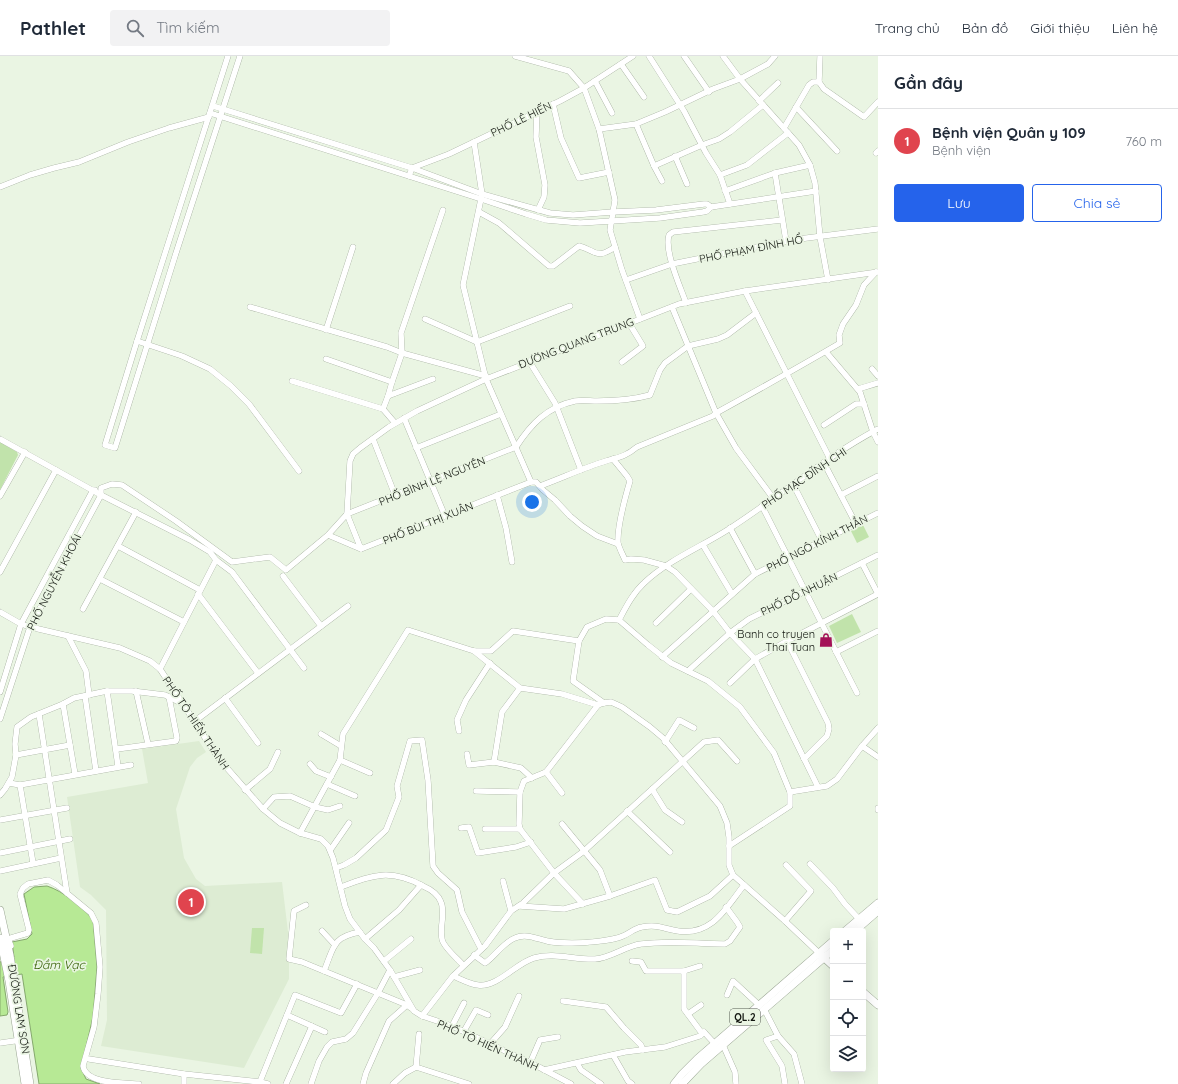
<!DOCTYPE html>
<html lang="vi">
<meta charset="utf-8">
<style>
body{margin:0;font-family:Quicksand,sans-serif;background:#f2f2f3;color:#1f2937}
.controls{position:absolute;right:12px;bottom:12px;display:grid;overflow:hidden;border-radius:4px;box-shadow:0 4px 16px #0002}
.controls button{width:36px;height:36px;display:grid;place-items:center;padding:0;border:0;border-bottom:1px solid #e0e1e3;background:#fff;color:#1f2937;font:20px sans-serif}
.you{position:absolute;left:532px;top:446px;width:14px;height:14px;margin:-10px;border:3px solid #fff;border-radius:50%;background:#1a73e8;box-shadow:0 0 0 6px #1a73e833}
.badge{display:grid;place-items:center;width:26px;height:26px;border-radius:50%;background:#2563eb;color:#fff;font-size:13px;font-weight:700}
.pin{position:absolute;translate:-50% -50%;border:2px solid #fff;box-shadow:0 1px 4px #0006}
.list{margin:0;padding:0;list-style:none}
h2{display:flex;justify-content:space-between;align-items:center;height:52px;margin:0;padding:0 16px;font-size:17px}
h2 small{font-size:13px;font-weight:400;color:#747a83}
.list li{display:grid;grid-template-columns:26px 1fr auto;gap:12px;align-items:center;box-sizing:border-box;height:64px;padding:0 16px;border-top:1px solid #e0e1e3}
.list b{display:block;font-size:15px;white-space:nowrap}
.list p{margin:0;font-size:13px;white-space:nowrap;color:#747a83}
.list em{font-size:13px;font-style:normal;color:#747a83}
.actions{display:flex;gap:8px;padding:12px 16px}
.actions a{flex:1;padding:9px 0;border:1px solid #2563eb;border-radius:4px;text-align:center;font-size:14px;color:#2563eb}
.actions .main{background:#2563eb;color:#fff}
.icon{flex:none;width:22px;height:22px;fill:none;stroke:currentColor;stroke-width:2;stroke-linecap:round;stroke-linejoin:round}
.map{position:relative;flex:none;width:878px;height:1028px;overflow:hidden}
header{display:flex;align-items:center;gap:24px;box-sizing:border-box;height:56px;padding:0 20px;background:#fff;border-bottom:1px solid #e0e1e3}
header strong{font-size:19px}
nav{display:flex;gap:22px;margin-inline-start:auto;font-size:14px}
.search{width:280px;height:36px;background:#f2f2f3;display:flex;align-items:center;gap:10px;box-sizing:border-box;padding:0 14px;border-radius:4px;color:#747a83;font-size:15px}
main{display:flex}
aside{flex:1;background:#fff}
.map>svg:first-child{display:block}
.built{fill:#ddecd3}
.green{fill:#c1e3ab}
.water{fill:#b7e995;stroke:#85a96d}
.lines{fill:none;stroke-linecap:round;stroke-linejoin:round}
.minor-casing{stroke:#99a492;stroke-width:6}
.major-casing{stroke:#99a492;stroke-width:8}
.minor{stroke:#fff;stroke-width:5.5}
.major{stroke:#fff;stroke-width:7}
.labels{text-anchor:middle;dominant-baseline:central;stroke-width:3.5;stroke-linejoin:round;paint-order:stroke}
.shield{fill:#eaf5e3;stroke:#52584f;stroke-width:1}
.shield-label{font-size:10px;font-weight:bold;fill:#11150f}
.street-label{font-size:11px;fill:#11150f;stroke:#eaf5e3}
.poi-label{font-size:11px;fill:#11150f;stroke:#eaf5e3;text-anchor:end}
.water-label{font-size:12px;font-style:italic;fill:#366005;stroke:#eaf5e3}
</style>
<header>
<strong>Pathlet</strong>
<div class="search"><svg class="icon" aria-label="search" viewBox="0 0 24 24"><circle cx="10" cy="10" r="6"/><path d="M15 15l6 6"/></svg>Tìm kiếm</div>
<nav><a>Trang chủ</a><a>Bản đồ</a><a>Giới thiệu</a><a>Liên hệ</a></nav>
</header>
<main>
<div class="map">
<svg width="878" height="1028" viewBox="0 0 878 1028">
<rect width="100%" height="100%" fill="#eaf5e3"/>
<!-- built -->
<path class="built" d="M199 685 206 696 197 702 190 711 176 753 184 802 196 823 205 830 282 826 289 884V923L244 1012 101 990 107 964 106 854 91 839 80 831 67 741 148 727 142 693Z"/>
<!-- green -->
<g class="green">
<path d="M0 386 17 396 18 399 0 434Z"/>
<path d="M863 469 869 481 857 487 851 475Z"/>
<path d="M852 558 861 576 837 587 829 570Z"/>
<path d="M252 872H264L262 898 250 897Z"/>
</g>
<!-- water -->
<path class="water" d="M47 830C63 835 83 851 93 864L97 911 93 961 81 1012 86 1023 100 1028H39L22 918 3 921 8 956 7 959 0 960V906L14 901 12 886 27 883 32 878 24 838 34 831Z"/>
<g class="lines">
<defs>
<g id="minor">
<path d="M228 0 137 285 105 389 115 392 176 197 240 0"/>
<path d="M515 0 569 15 584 32 599 73 615 144 610 174 622 214 640 263"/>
<path d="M649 0 684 55 706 97 720 119 730 148"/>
<path d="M684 0 709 36"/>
<path d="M723 0 740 23 799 89 810 109 815 127 820 181 828 224"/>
<path d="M820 0 819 26 824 33 864 61 878 46"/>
<path d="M621 8 644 41"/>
<path d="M595 25 612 57"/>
<path d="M759 45 778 27"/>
<path d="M553 48 561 82 579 122 609 116"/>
<path d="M213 50 412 112 482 138 550 157 573 159 613 156 656 154 704 148H707L711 151"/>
<path d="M796 51 837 95"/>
<path d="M537 55 536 81 545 129 544 141 538 154"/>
<path d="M210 57 481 143 526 158 546 164 580 167 660 162 703 156 707 155 711 151 816 135"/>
<path d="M636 68 654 110 662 125"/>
<path d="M784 72 809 29 813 26H819"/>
<path d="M599 73 636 68 665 56 713 33 740 23 768 8 775 0"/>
<path d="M474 86 482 138 463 229 486 323 531 426"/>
<path d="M876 97 878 95"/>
<path d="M675 100 687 128"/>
<path d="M654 110 702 89 719 83 730 76 763 49"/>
<path d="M775 117 786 185"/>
<path d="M720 119 747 109 788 77"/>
<path d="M409 120 412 112 449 98 560 45 584 32 633 0"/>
<path d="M0 131 30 119 54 112 79 106 128 86 169 72 209 61"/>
<path d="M725 135 775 117 810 109"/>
<path d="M479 156 499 167 549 210H553L579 190C597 195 596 204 615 191"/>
<path d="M626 224 672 208 791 184 878 173"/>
<path d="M745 235 830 403"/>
<path d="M686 247C680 230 664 195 669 179L673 176 782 164"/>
<path d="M250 251 387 291 402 297 486 320"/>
<path d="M672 251 716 357 736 392 773 442"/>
<path d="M425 263 477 286 570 250"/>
<path d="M326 274 353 191"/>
<path d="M137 285 182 300 210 313 231 330 249 348 299 415"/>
<path d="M826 296 860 336 873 376 878 386"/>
<path d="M326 303 392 326 388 340 433 323"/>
<path d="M529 305 555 347 581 414"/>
<path d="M622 306 643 290 629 267"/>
<path d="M872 313 878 320"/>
<path d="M292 325 383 353 395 367"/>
<path d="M392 326 402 297 401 277 443 154"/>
<path d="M858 333 878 327"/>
<path d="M383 353 388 340"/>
<path d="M404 362 445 460"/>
<path d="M824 369 856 348H864"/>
<path d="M0 383 101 439 190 484 210 496 216 504 232 516 304 612"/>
<path d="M373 383 395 439"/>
<path d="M416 392 501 358"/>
<path d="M613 403 627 420 630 425C625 442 617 469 618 487 619 492 623 499 625 504L631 503 644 504 666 510 675 516 713 555 730 577 755 603 818 731"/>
<path d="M824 407 856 468"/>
<path d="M793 428 822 485"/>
<path d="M540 430C562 422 583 412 606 405 619 401 625 401 637 391L713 360 716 357C758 334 799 311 840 287L839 279 843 268 856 249 864 229 876 216"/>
<path d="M497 439 506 472 512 506"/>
<path d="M841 439 878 420"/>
<path d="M0 440 25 396"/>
<path d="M762 450 857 637"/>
<path d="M730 472 755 518"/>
<path d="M328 479 361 493"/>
<path d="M618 488 597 480 582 470 570 460 555 444 543 434 536 426H531L361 493 347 458 350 405 353 398 360 392 389 371 417 355 486 323 679 248 745 235 878 216"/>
<path d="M703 489 732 538"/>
<path d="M118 490 200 534"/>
<path d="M862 507 878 538"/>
<path d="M0 516 56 414"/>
<path d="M283 520 321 570"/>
<path d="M100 523 184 566"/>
<path d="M198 538 258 617"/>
<path d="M83 553 136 456"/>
<path d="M0 556 21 568 30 571 120 592 150 605 160 613 219 703 263 753 280 767 300 777 321 783 328 790 333 802 345 850 350 863 365 883 374 892 390 914 414 955 422 960 452 970 537 1010 571 1028"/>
<path d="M619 564C626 551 633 537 644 527 668 504 701 491 729 473 779 441 825 401 878 373"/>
<path d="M656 567 691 533"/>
<path d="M68 580 86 615 89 639"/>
<path d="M787 585 828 667 829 673 827 680 804 703"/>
<path d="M474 595 520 632 562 638 598 649 604 647 611 646 622 651 650 671 663 682 720 750 727 767 729 781V809L733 819 785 865 819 897"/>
<path d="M836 596 878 575"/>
<path d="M662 601 755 518 878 457"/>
<path d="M160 613 216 504"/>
<path d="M688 615 730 577 749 563 878 499"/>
<path d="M730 627 755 603 787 585 878 538"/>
<path d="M107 635 118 710"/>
<path d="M136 635 148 688"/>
<path d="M0 636 21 568 93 434H95"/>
<path d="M85 640 96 715"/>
<path d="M225 642 258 687"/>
<path d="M604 647 573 625 579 585 587 571 606 563 619 564 648 589 671 607 708 625 740 651 774 697 790 736V750L729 790"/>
<path d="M63 648 75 718"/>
<path d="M39 658 67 837"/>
<path d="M0 663 30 571 101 439V432L112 428 122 429 176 465 232 506 270 501 286 514 328 479 347 458 516 391C531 368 547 351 575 345 582 344 590 345 597 345 615 345 632 344 650 339L660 314 665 307 688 290 718 283 727 279 756 257"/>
<path d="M195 665 348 550"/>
<path d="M459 675 457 664 466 644 490 607"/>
<path d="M321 678 341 690"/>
<path d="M665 686 679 664 694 672"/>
<path d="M862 690 878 701"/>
<path d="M117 693 176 685 177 682 169 641"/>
<path d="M467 698 469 709 494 706 521 712 532 722"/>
<path d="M16 699 70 689"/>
<path d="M340 704 370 717"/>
<path d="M494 706 502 656 520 632"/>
<path d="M310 708 316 715 331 721"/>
<path d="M546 716 562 737"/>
<path d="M9 727 20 729 131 709"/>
<path d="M327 728 355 740"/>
<path d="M20 729 33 807"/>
<path d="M652 733 665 754 682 766"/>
<path d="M245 734 270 713 278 696"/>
<path d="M476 735 520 736"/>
<path d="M790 736 827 730 837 723 862 690 878 672"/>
<path d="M0 739 5 733 12 721 16 699 15 688 17 671 31 661 63 648 74 642 107 635H132L165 639 181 647"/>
<path d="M878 752V754"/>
<path d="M263 753 274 741 290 740 315 751 328 754 340 750"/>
<path d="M627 755 670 796"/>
<path d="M0 764 67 752"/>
<path d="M562 768 600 814 610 840"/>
<path d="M461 772 469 771 478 797 516 791 531 786"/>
<path d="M485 773H520"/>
<path d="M300 777 340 704 343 678 408 574 474 595H491L513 575 579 585"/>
<path d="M331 793 349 767"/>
<path d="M0 797 70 783"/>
<path d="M810 808 833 832 845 848 859 863"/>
<path d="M336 812 344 809 356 802 386 774 399 741 397 730 410 685 422 684 428 724 433 810 438 817 457 834 462 856 481 893"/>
<path d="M0 815 61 802"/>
<path d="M503 825 511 855"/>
<path d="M341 831C373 819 390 812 423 830 430 833 438 838 441 846 446 858 439 871 442 883 443 891 458 903 463 909"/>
<path d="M583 848 554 817 520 773 519 768 520 736 524 725 546 716 598 649"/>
<path d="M306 849 294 855 289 903 302 906 407 949 411 952"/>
<path d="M519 850 564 853 610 840 655 824 667 854 677 856 710 840 733 819"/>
<path d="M785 865 811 835 786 809"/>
<path d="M322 875 335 889"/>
<path d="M365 883 399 854 421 829"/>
<path d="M11 890 9 885 11 882 28 877 29 874 20 838 23 832 28 828 48 824 57 829 91 857 96 867 100 911 98 938 94 971 83 1010C86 1028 122 1027 139 1028"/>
<path d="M474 899 485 907C494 901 504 886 515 882 526 877 537 883 547 885 555 887 564 887 572 887 584 887 612 885 623 880 630 877 635 872 642 871 658 868 664 873 678 875 712 880 726 852 744 829"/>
<path d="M384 905 411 883"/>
<path d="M632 905 641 906 646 915H684V953L701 976H704L715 988"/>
<path d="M324 915C334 891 332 881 360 876"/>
<path d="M684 915 700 910"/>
<path d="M453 920C461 923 469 928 478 929 497 932 516 907 534 902 554 896 575 904 595 903 611 902 625 890 641 888 669 884 697 888 725 888L730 885 740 871 737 866 726 851"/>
<path d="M394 921 420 914"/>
<path d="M727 939 733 925 759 949"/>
<path d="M563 945 606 951 624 972 641 989 643 994"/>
<path d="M764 953 778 980 766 984 782 1010 785 1028"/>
<path d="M688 958 701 949"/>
<path d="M287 959 325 976"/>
<path d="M422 960 453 920 485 890 511 855 523 847 554 817 584 795 704 686 718 684 737 705"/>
<path d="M452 970 464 947"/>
<path d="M464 975 476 954 488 959"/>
<path d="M419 978 416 1011 469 1028"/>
<path d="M778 980 794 998 802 1028"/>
<path d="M0 987 21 984"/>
<path d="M490 988 505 971 519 940"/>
<path d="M723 989 735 1016 736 1028"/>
<path d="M613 999 628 1025 632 1028"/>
<path d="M89 1003 184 1018 260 1026 268 1028"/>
<path d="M530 1007 540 984 558 981"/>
<path d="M577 1007 581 1014 601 1028"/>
<path d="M544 1014 625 996 665 991 700 980 704 976"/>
<path d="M184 1028V1018"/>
<path d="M259 1028 295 939 341 957 357 928"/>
<path d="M286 1028 312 970"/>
<path d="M311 1028 319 1005 327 991 332 986 346 983 353 977 378 937 390 914"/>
<path d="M363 1028 366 1017 389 965 407 949"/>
<path d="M393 1028 405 1017 416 1011"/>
</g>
<g id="major">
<path d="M0 854 10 899 30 1028"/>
<path d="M845 875 878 847"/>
<path d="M855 875 878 855"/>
<path d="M0 882 9 925 25 1028"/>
<path d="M822 900 833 910"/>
<path d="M863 936 878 949"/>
<path d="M674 1028 682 1018 697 1003 833 885"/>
<path d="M682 1028 701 1008 833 894"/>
</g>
</defs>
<!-- minor casing -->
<use href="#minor" class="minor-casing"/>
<!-- major casing -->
<use href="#major" class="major-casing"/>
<!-- minor -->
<use href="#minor" class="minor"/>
<!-- major -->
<use href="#major" class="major"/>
</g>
<!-- icons -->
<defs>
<symbol id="shop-bare" viewBox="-9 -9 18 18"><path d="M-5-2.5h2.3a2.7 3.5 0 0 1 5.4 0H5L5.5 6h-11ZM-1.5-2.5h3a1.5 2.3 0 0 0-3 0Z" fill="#a31257" stroke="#eaf5e3" stroke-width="2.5" paint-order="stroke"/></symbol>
</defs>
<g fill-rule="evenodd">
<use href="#shop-bare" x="816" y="574" width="20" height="20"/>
</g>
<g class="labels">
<!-- shield labels -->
<rect class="shield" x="730" y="953" width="30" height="16" rx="3"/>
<g class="shield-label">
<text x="745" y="961">QL.2</text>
</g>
<!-- street labels -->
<g class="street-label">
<text transform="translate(521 63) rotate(-26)">PHỐ LÊ HIẾN</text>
<text transform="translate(751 193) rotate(-11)">PHỐ PHẠM ĐỈNH HỔ</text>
<text transform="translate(576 287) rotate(-21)">ĐƯỜNG QUANG TRUNG</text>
<text transform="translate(804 422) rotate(-34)">PHỐ MẠC ĐĨNH CHI</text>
<text transform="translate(432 425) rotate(-22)">PHỐ BÌNH LỆ NGUYÊN</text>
<text transform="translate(428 467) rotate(-22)">PHỐ BÙI THỊ XUÂN</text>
<text transform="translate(817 487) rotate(-27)">PHỐ NGÔ KÍNH THẦN</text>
<text transform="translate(54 526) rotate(-63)">PHỐ NGUYỄN KHOÁI</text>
<text transform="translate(799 538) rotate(-26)">PHỐ ĐỖ NHUẬN</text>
<text transform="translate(196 667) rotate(56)">PHỐ TÔ HIẾN THÀNH</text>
<text transform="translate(19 953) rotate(81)">ĐƯỜNG LAM SƠN</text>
<text transform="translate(488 989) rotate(24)">PHỐ TÔ HIẾN THÀNH</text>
</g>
<!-- poi labels -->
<g class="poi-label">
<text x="815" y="578">Banh co truyen<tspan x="815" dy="13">Thai Tuan</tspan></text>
</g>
<!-- water labels -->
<g class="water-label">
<text x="59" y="908">Đầm Vạc</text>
</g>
</g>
</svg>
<div class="controls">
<button>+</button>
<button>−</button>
<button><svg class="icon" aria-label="locate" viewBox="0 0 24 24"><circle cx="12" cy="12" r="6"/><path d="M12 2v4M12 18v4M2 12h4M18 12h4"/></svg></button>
<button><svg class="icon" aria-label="layers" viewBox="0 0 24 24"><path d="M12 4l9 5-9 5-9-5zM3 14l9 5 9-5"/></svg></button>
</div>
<div class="you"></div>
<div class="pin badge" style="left:191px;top:846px;background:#e0444e">1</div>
</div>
<aside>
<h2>Gần đây<small></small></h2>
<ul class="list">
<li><span class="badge" style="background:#e0444e">1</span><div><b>Bệnh viện Quân y 109</b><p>Bệnh viện</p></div><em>760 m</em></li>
</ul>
<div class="actions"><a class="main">Lưu</a><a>Chia sẻ</a></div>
</aside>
</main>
